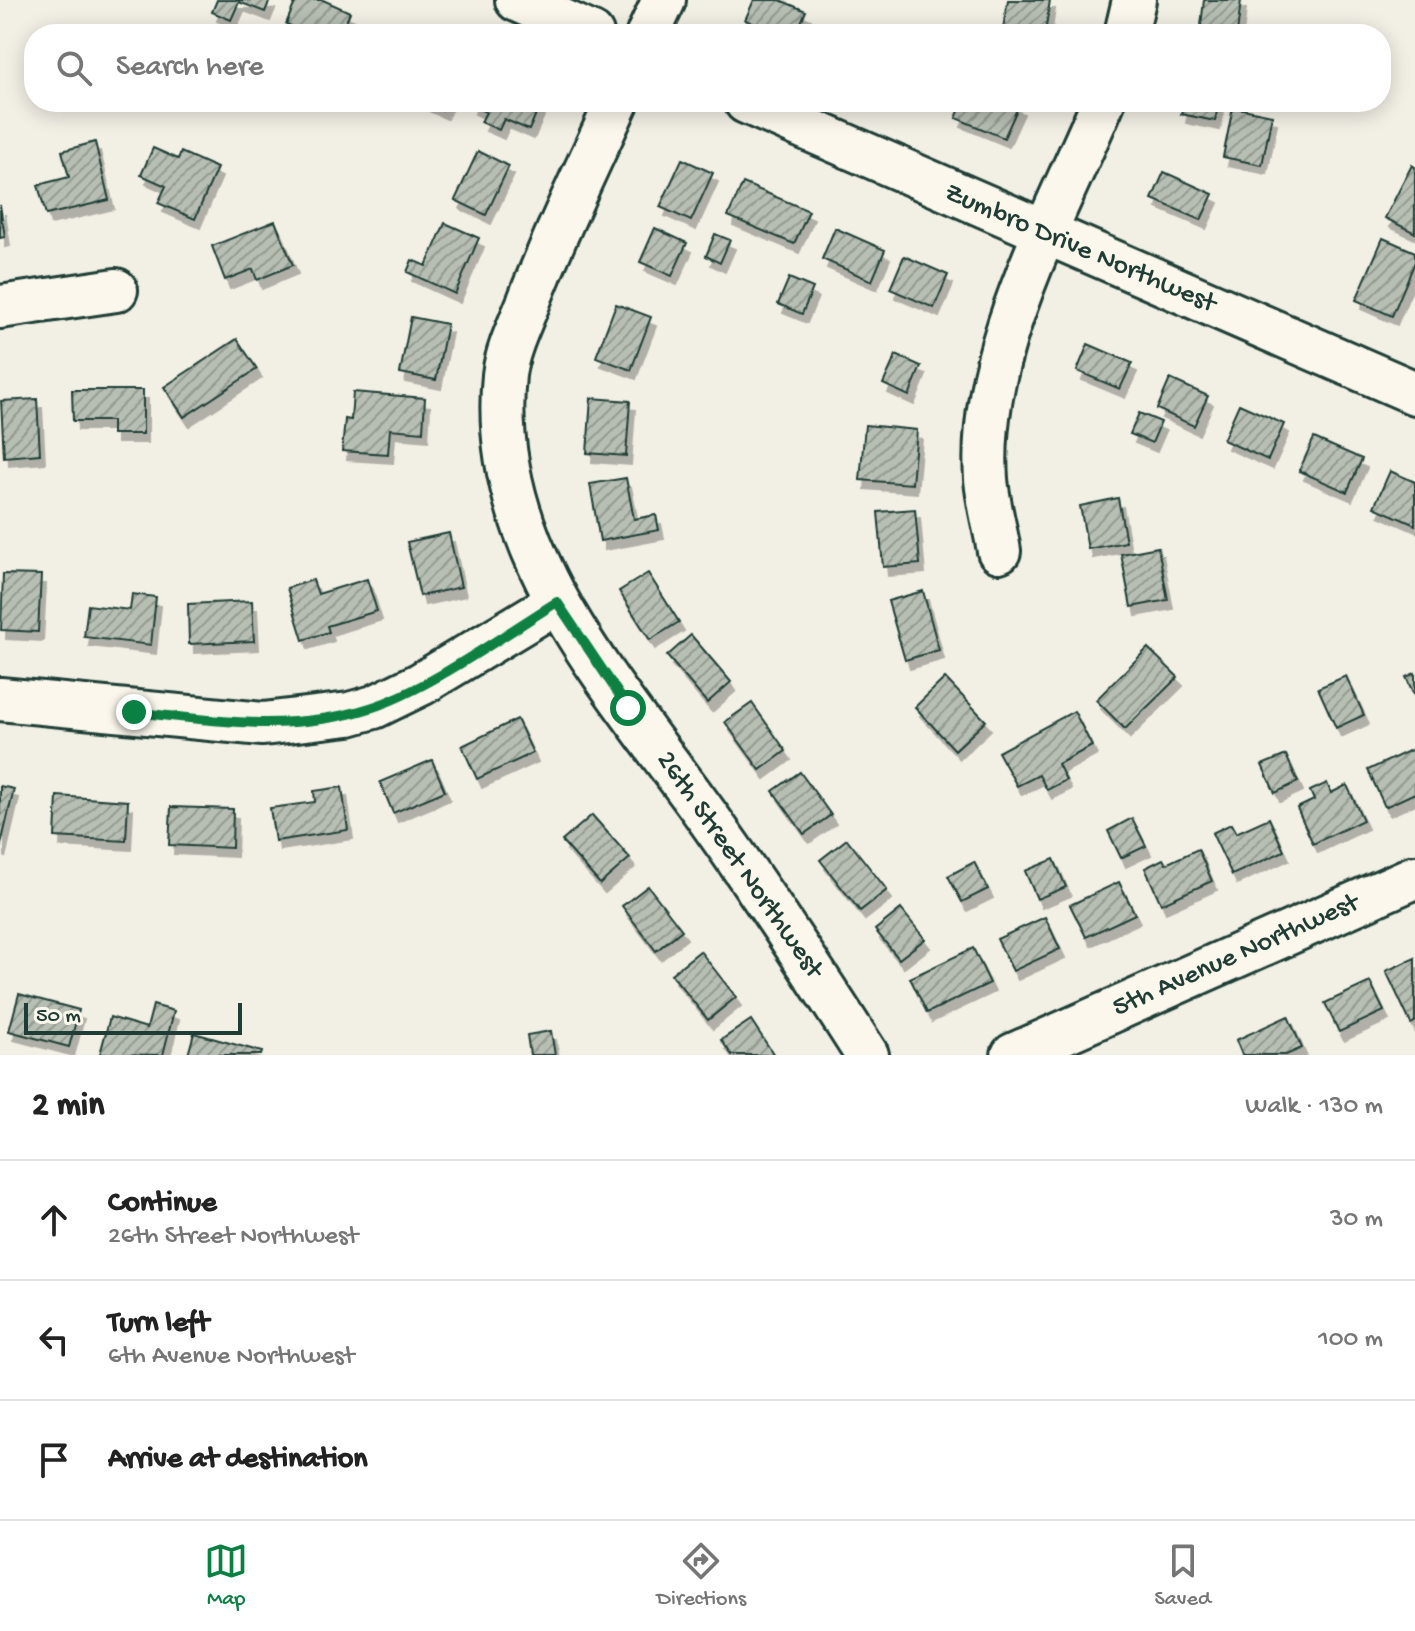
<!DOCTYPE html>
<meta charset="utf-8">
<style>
body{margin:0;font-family:"Gochi Hand",sans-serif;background:#f2f2f2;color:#222}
.scale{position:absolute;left:24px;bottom:20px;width:218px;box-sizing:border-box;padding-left:8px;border:4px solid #1f3d34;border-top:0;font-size:22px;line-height:28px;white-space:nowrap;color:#1f3d34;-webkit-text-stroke:6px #fbf7ec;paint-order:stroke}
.stop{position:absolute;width:24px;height:24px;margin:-18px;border:6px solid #0b8043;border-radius:50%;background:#fff}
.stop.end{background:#0b8043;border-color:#fff;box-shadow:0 2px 8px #0008}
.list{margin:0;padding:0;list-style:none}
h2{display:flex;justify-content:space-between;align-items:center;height:104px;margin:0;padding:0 32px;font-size:34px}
h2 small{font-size:26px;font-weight:400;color:#767676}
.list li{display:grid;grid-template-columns:52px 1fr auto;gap:24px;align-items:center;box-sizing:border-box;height:120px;padding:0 32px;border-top:2px solid #e0e0e0}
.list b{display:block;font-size:30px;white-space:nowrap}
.list p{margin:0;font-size:26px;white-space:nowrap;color:#767676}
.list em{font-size:26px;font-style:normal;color:#767676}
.icon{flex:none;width:44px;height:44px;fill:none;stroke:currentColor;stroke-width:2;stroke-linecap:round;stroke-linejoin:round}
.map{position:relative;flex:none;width:1415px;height:1055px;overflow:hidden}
.search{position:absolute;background:#fff;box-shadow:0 4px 20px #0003;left:24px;right:24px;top:24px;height:88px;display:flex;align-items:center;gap:20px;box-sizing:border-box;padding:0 28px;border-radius:32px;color:#767676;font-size:30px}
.sheet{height:464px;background:#fff}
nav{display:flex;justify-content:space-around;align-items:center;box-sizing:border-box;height:112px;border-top:2px solid #e0e0e0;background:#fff;font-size:22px;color:#767676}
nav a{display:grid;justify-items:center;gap:4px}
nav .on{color:#0b8043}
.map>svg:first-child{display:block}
.building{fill:url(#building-hatch);stroke:#1f3d34;stroke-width:2;filter:url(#shadow)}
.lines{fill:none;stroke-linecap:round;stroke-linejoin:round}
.minor-casing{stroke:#1f3d34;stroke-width:48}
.minor{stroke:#fbf7ec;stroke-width:42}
.route{stroke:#0b8043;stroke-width:10}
.labels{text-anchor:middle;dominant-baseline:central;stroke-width:6;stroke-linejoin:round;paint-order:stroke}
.street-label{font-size:28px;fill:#1f3d34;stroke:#fbf7ec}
</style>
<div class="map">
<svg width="1415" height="1055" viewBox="0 0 1415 1055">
<defs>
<pattern id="building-hatch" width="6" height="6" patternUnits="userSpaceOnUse" patternTransform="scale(2)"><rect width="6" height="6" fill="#b7beb3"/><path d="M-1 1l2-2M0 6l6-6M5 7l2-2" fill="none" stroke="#949c92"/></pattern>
<filter id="shadow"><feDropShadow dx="5" dy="9" stdDeviation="0" flood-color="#0004"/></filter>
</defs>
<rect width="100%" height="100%" fill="#f2f0e5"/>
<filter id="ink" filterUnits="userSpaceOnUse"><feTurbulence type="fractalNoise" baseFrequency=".0125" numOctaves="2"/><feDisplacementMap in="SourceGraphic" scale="16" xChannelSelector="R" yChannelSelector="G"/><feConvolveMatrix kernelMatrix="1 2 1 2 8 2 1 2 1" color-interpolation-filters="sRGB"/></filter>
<g filter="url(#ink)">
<!-- building -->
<g class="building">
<path d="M217 0H270L265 12 239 2 231 20 212 12Z"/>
<path d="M296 0H323L350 12 341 34H310L286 24Z"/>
<path d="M754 0H780L806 11 796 34H778L745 20Z"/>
<path d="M1008 0H1050L1045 34H1002Z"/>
<path d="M1204 0H1241L1237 34H1200Z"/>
<path d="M371 22 398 34H365Z"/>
<path d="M424 102H446L442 110Z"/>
<path d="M471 102H527L539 107 529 130 504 119 499 130 481 122 486 112 470 105Z"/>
<path d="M963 102H1012L1019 105 1004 138 956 118Z"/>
<path d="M1184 102H1219L1215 121 1181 114Z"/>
<path d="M1233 107 1272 115 1262 165 1223 157Z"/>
<path d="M95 142 109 200 46 215 38 185 69 177 62 151Z"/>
<path d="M153 148 178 159 181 152 217 168 195 219 158 203 166 186 141 175Z"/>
<path d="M478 151 509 166 486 215 455 200Z"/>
<path d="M682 159 713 173 691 221 660 207Z"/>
<path d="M1412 165 1415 167V233L1385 218Z"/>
<path d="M1164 172 1213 194 1201 220 1152 199Z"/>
<path d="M743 183 809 211 794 244 728 216Z"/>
<path d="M0 205 5 237 0 238Z"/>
<path d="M275 221 293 265 257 280 253 269 225 280 212 246Z"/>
<path d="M445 223 479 238 455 294 407 272 412 260 426 266Z"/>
<path d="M655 228 687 243 672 276 640 262Z"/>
<path d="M835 228 885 250 872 281 822 259Z"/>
<path d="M715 234 730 240 720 263 706 256Z"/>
<path d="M1383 238 1415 252V262L1392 316 1356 300Z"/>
<path d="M904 256 948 275 934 308 890 289Z"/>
<path d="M789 278 813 288 802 314 778 304Z"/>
<path d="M616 304 651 317 631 370 596 357Z"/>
<path d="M411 317 447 324 436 380 400 373Z"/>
<path d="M237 339 257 369 184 417 164 387Z"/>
<path d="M1088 344 1132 363 1120 389 1077 371Z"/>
<path d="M896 355 921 366 909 396 883 384Z"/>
<path d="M1170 379 1208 396 1194 426 1157 409Z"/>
<path d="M72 390H143V434H112V421H73Z"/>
<path d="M353 392 425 398 423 432 390 429 388 454 342 451 345 419 351 420Z"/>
<path d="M591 398 630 401 626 456 587 453Z"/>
<path d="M37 399 40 454 4 457 1 401Z"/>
<path d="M1239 404 1284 424 1268 460 1223 440Z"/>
<path d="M1139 413 1161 422 1152 443 1130 434Z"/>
<path d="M865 425 917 430 912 484 860 480Z"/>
<path d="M1314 438 1362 459 1347 492 1299 471Z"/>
<path d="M1390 471 1415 482V525L1374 507Z"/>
<path d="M626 478 634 519 656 515 659 530 600 541 590 484Z"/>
<path d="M1118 498 1126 542 1088 549 1080 506Z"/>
<path d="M915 509 920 564 883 567 878 512Z"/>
<path d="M449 533 461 587 420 596 407 542Z"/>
<path d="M1158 547 1168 600 1131 607 1121 554Z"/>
<path d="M648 573 679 622 650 640 619 591Z"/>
<path d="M3 574 41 575 38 632 1 630Z"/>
<path d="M367 579 377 611 327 626 329 632 303 640 287 588 313 580 318 594Z"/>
<path d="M923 591 939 650 905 660 888 601Z"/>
<path d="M132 594 156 597 151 645 84 637 88 605 130 610Z"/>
<path d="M252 601 254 641 189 644 188 604Z"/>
<path d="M691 635 731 682 707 703 667 656Z"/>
<path d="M1148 648 1178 677 1125 729 1096 700Z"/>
<path d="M1415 673V697L1406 677Z"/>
<path d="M1346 676 1364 715 1336 728 1318 688Z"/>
<path d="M945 678 986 721 955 750 915 707Z"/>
<path d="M752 703 786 751 760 770 725 722Z"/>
<path d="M1074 711 1092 746 1058 764 1066 780 1047 790 1039 775 1017 786 998 752Z"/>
<path d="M517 719 533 753 477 779 462 746Z"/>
<path d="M1415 748V793L1385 807 1368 770Z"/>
<path d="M1286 755 1298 782 1275 793 1262 765Z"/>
<path d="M432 760 445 791 393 813 380 782Z"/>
<path d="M800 772 831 815 804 834 773 791Z"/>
<path d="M1327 783 1331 793 1347 785 1363 820 1313 844 1297 808 1314 800 1310 791Z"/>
<path d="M0 786 14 789 0 849Z"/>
<path d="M342 787 348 830 275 841 270 808 315 802 314 791Z"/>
<path d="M57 796 128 801 126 841 55 837Z"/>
<path d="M171 807 233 809 232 848 169 845Z"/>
<path d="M592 815 630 858 600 884 562 841Z"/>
<path d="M1132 818 1146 846 1121 858 1108 831Z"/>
<path d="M1269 818 1284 851 1232 875 1212 833 1231 824 1236 833Z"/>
<path d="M847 839 887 890 860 911 820 860Z"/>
<path d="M1198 849 1212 881 1161 904 1145 868 1163 859 1166 864Z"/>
<path d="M1054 859 1066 887 1037 899 1025 871Z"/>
<path d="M974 862 988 889 962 902 948 876Z"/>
<path d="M1119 882 1135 914 1086 937 1070 905Z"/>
<path d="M648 886 682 930 656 951 622 906Z"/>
<path d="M901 909 925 939 899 959 875 930Z"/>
<path d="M1045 917 1060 949 1013 971 997 939Z"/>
<path d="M973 948 990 983 927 1013 910 978Z"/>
<path d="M700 951 736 997 708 1020 671 974Z"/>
<path d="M1415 958V1022L1411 1024 1386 971Z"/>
<path d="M1370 982 1384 1011 1339 1032 1325 1003Z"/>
<path d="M19 994 79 1010 69 1047 9 1031Z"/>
<path d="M153 1005 174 1011 163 1055 100 1054 110 1017 147 1028Z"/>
<path d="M1288 1016 1302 1048 1286 1055H1242L1236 1040Z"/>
<path d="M751 1020 774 1055H732L721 1040Z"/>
<path d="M551 1031 555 1055H530L527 1035Z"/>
<path d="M194 1033 262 1052 261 1055H188Z"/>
</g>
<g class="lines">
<defs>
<g id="minor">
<path d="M517 0 592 34"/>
<path d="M648 34 664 0"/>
<path d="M1126 34 1134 0"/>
<path d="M617 102C587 168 555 233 529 301 520 324 507 350 504 375 486 550 615 687 709 819 764 896 816 975 867 1055"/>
<path d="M746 102 1415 393"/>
<path d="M0 307 116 290"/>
<path d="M999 551C995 527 988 503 986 479 977 351 1055 217 1103 102"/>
<path d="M0 699 263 724 349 714 374 707 421 684 557 602"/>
<path d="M1013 1055 1415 877"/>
</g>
</defs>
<!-- minor casing -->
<use href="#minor" class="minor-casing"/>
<!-- minor -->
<use href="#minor" class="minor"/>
</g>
</g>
<g class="lines" filter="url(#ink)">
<!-- route -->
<path class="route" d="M134 712C212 721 293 733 370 708 426 691 505 634 557 602L628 708"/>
</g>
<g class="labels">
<!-- street labels -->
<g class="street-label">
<text transform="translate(1080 249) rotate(23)">Zumbro Drive Northwest</text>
<text transform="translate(739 865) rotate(55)">26th Street Northwest</text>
<text transform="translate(1236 956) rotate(-24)">5th Avenue Northwest</text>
</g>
</g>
</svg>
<div class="scale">50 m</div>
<div class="stop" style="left:628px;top:708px"></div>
<div class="stop end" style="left:134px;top:712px"></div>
<div class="search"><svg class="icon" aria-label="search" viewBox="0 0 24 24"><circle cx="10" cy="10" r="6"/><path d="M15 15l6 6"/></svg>Search here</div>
</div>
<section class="sheet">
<h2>2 min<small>Walk · 130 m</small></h2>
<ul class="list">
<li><svg class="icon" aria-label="ahead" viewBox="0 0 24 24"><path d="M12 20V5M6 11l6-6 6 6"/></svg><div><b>Continue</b><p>26th Street Northwest</p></div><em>30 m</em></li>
<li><svg class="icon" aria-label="left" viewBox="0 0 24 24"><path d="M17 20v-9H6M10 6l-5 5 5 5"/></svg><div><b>Turn left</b><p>6th Avenue Northwest</p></div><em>100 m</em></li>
<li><svg class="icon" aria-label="arrive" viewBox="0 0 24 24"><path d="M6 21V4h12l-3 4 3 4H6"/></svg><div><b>Arrive at destination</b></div></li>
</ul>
</section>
<nav>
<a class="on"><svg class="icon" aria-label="map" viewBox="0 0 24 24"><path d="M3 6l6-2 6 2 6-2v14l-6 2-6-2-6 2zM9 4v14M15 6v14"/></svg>Map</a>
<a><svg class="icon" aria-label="directions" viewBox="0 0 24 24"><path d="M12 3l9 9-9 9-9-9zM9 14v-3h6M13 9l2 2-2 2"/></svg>Directions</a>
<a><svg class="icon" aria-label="saved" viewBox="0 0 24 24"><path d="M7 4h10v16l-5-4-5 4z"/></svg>Saved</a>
</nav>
